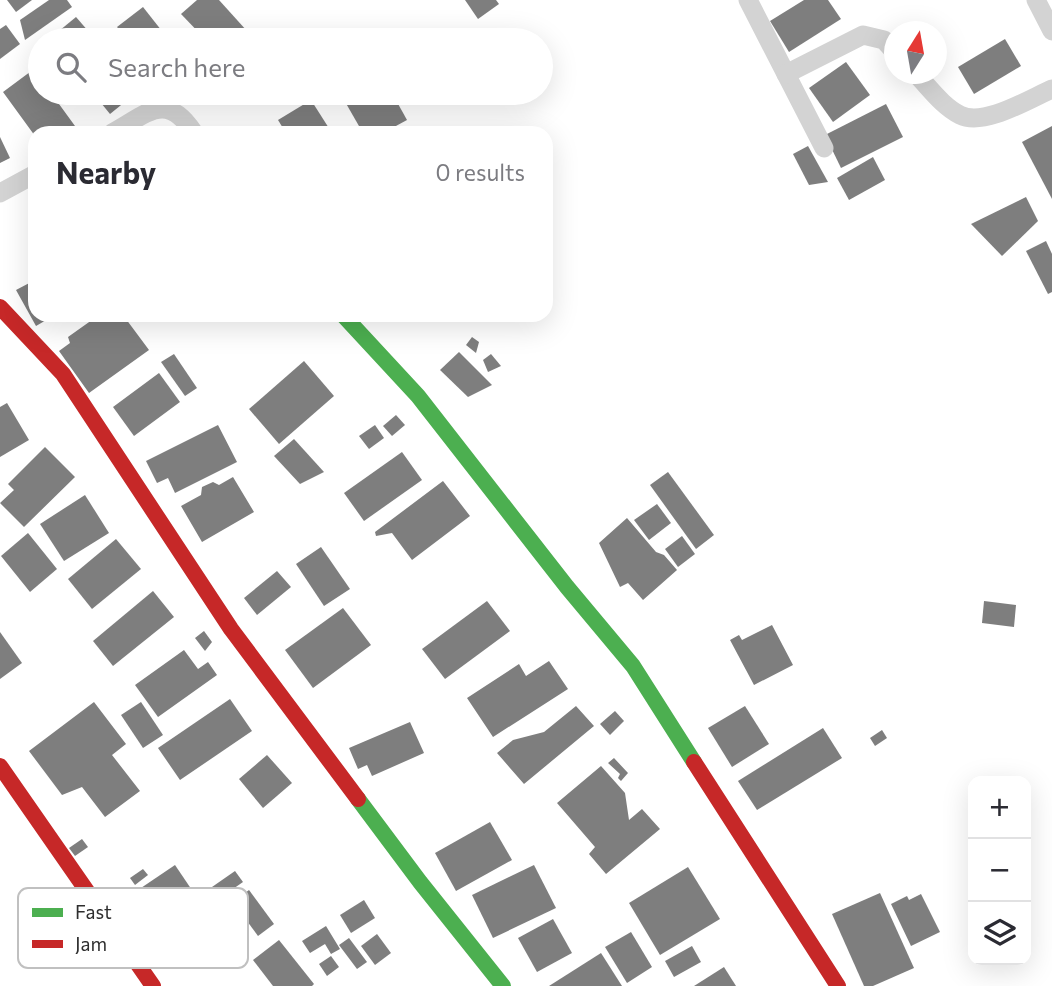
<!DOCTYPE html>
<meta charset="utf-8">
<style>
body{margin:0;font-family:Commissioner,sans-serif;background:#f7f7f7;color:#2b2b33}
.controls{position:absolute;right:21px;bottom:21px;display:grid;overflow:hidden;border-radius:14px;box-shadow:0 7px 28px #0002}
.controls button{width:63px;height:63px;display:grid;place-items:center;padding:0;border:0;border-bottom:2px solid #e1e1e2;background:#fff;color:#2b2b33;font:35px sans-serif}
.compass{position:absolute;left:884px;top:21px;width:63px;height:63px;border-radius:50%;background:#fff;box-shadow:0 7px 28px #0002;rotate:11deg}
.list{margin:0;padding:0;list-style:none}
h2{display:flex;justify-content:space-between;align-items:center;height:91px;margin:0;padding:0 28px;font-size:30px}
h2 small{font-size:23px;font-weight:400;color:#7c7c81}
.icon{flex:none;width:38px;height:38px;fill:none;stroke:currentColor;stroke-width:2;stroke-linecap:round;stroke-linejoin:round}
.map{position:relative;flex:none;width:1052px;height:986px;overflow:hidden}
.search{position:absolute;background:#fff;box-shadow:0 7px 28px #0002;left:28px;top:28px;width:525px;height:77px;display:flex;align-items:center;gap:18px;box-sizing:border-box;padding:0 24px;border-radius:38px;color:#7c7c81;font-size:26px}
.panel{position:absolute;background:#fff;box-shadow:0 7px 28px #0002;left:28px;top:126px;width:525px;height:196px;border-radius:21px}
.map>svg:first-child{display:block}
.building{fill:#7e7e7e}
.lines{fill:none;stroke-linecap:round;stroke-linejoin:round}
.street{stroke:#d3d3d3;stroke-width:19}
.fast{stroke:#4caf50;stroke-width:16}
.jam{stroke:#c62828;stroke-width:16}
.key{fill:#fff;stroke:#c0c0c0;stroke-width:2}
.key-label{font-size:19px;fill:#2e2e2e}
</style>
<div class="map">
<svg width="1052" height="986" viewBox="0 0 1052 986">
<rect width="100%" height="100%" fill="#fff"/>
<!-- building -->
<g class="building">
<path d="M7 0H32L16 12Z"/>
<path d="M49 0H67L72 7 25 40 20 20Z"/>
<path d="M197 0H219L247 31 236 40H206L181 14Z"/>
<path d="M465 0H496L499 4 478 19Z"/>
<path d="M804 0H828L841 19 789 52 770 21Z"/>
<path d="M143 7 169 40H128L117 27Z"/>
<path d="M76 17 96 40H48Z"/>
<path d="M6 25 20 44 0 59V29Z"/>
<path d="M1005 39 1021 66 974 94 958 67Z"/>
<path d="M846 62 870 95 833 122 809 88Z"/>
<path d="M34 69 40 78V93H51L75 126 65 133H35V136L3 92Z"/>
<path d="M93 93H136L110 114Z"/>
<path d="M340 93H392L407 120 383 133H363Z"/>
<path d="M311 100 332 133H286L278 120Z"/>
<path d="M886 104 903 137 841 168 825 135Z"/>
<path d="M1052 126V199L1022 142Z"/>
<path d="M0 137 10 158 0 163Z"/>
<path d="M808 146 828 182 809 185 793 154Z"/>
<path d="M873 157 885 180 849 200 837 178Z"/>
<path d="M1026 197 1038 221 1002 256 971 224Z"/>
<path d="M1046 241 1052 254V292L1048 294 1026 251Z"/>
<path d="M35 280V315H55L36 326 16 290Z"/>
<path d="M99 315H123L149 350 89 393 59 351 70 343 68 337Z"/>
<path d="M472 337 479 342 476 353 466 345Z"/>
<path d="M459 352 492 385 468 397 440 370Z"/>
<path d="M174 354 197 388 185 396 161 362Z"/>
<path d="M491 354 501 366 488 372 483 360Z"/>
<path d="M304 361 334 396 279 444 249 409Z"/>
<path d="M159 373 180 402 134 436 113 407Z"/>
<path d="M7 403 29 440 0 457V407Z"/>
<path d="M396 415 405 425 392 436 383 426Z"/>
<path d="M218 425 237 462 175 493 168 478 157 483 146 461Z"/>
<path d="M375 425 384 438 369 449 359 436Z"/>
<path d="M294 439 324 472 300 484 274 456Z"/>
<path d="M45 447 75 477 24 527 0 503 14 490 8 484Z"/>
<path d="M402 452 422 480 364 521 344 493Z"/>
<path d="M668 472 714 535 696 549 650 485Z"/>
<path d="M233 477 254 512 202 542 181 506 201 495 202 487 213 482 219 485Z"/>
<path d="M443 481 470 516 412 560 392 533 376 536 375 532Z"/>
<path d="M85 495 109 533 64 561 40 524Z"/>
<path d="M657 504 671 523 649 540 634 520Z"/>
<path d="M627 518 656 552 664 555 677 570 643 600 628 583 620 587 599 543Z"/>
<path d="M28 533 57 569 30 592 1 556Z"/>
<path d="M682 536 695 554 678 567 665 549Z"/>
<path d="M116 539 141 569 92 609 68 579Z"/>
<path d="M321 547 350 589 324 606 296 564Z"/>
<path d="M277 571 291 587 257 615 244 598Z"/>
<path d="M153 591 174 617 113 666 93 641Z"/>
<path d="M487 601 510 631 445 679 422 649Z"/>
<path d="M984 601 1016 605 1014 627 982 623Z"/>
<path d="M343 608 371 645 313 688 285 650Z"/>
<path d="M772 625 793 665 754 685 730 640 739 635 742 640Z"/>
<path d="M204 631 212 642 205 651 195 638Z"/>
<path d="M0 632 22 663 0 679Z"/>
<path d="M184 650 198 669 208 662 217 675 158 717 135 685Z"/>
<path d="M549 661 568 689 493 737 467 698 519 664 526 676Z"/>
<path d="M230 699 252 731 180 780 158 748Z"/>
<path d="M94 702 126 744 112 755 140 791 105 817 82 787 62 795 29 751Z"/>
<path d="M141 702 163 735 143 748 121 715Z"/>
<path d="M576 706 594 726 524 784 497 753 513 740 544 732Z"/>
<path d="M745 706 769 744 732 767 708 728Z"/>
<path d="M615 711 624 721 610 735 600 724Z"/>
<path d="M410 722 424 753 372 776 367 765 358 769 349 748Z"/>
<path d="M823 728 842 758 757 810 738 781Z"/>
<path d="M882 730 887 738 875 746 870 738Z"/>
<path d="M267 755 292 783 263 808 239 779Z"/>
<path d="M614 758 628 773 621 781 618 778 620 774 608 763Z"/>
<path d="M601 766 625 793 629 820 642 809 660 829 606 874 589 854 595 847 557 803Z"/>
<path d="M490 822 512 860 456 891 435 853Z"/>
<path d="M82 839 88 847 75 856 69 848Z"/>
<path d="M175 865 200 902 164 927 138 890Z"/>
<path d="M534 865 556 908 493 938 472 895Z"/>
<path d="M688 867 720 919 660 955 629 903Z"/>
<path d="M143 869 148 875 135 885 130 878Z"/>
<path d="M235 871 243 882 220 898 212 887Z"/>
<path d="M249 890 274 924 258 936 233 902Z"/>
<path d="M880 893 914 968 873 986H864L832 914Z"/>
<path d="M921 894 940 932 911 946 891 904 907 896 909 900Z"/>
<path d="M364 900 375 918 351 933 340 915Z"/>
<path d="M553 919 572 953 537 972 518 938Z"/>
<path d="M326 926 340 949 331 954 325 944 310 953 302 941Z"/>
<path d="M631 932 652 967 627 983 605 947Z"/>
<path d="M377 934 391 953 375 965 361 946Z"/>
<path d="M349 938 367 962 357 969 339 945Z"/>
<path d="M279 940 314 984 312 986H273L253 960Z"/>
<path d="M692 946 701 962 674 977 665 961Z"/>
<path d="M601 953 622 986H549Z"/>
<path d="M331 956 339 967 327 976 319 964Z"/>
<path d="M724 967 736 986H694Z"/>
</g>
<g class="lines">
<!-- street -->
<g class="street">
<path d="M748 0 824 148"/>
<path d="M1036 0 1052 31"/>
<path d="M786 74 863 35 884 40 894 51"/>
<path d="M916 74C929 87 942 106 960 115 984 127 1029 99 1052 89"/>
<path d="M112 133C147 114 166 90 194 133"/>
<path d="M0 193 35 174"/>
</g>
<!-- fast -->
<g class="fast">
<path d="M343 315 418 396 567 587 633 666 694 762"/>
<path d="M358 799 420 882 503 986"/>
</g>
<!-- jam -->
<g class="jam">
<path d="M0 307 63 374 231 629 358 799"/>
<path d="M694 762 838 986"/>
<path d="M0 766 153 986"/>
</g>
</g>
<!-- legend -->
<rect x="18" y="888" width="230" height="80" rx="10" class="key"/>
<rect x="32" y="908" width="31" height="9" fill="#4caf50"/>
<rect x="32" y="940" width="31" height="8" fill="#c62828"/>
<g class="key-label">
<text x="75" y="919">Fast</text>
<text x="75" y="951">Jam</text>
</g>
</svg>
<div class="controls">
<button>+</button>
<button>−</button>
<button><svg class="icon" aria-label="layers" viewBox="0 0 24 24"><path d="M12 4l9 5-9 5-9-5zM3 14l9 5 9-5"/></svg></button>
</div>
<svg class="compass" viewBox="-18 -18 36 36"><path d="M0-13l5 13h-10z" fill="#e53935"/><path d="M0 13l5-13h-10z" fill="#7c7c81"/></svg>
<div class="search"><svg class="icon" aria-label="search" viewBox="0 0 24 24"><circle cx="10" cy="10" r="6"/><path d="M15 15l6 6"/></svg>Search here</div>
<section class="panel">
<h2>Nearby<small>0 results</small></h2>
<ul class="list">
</ul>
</section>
</div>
